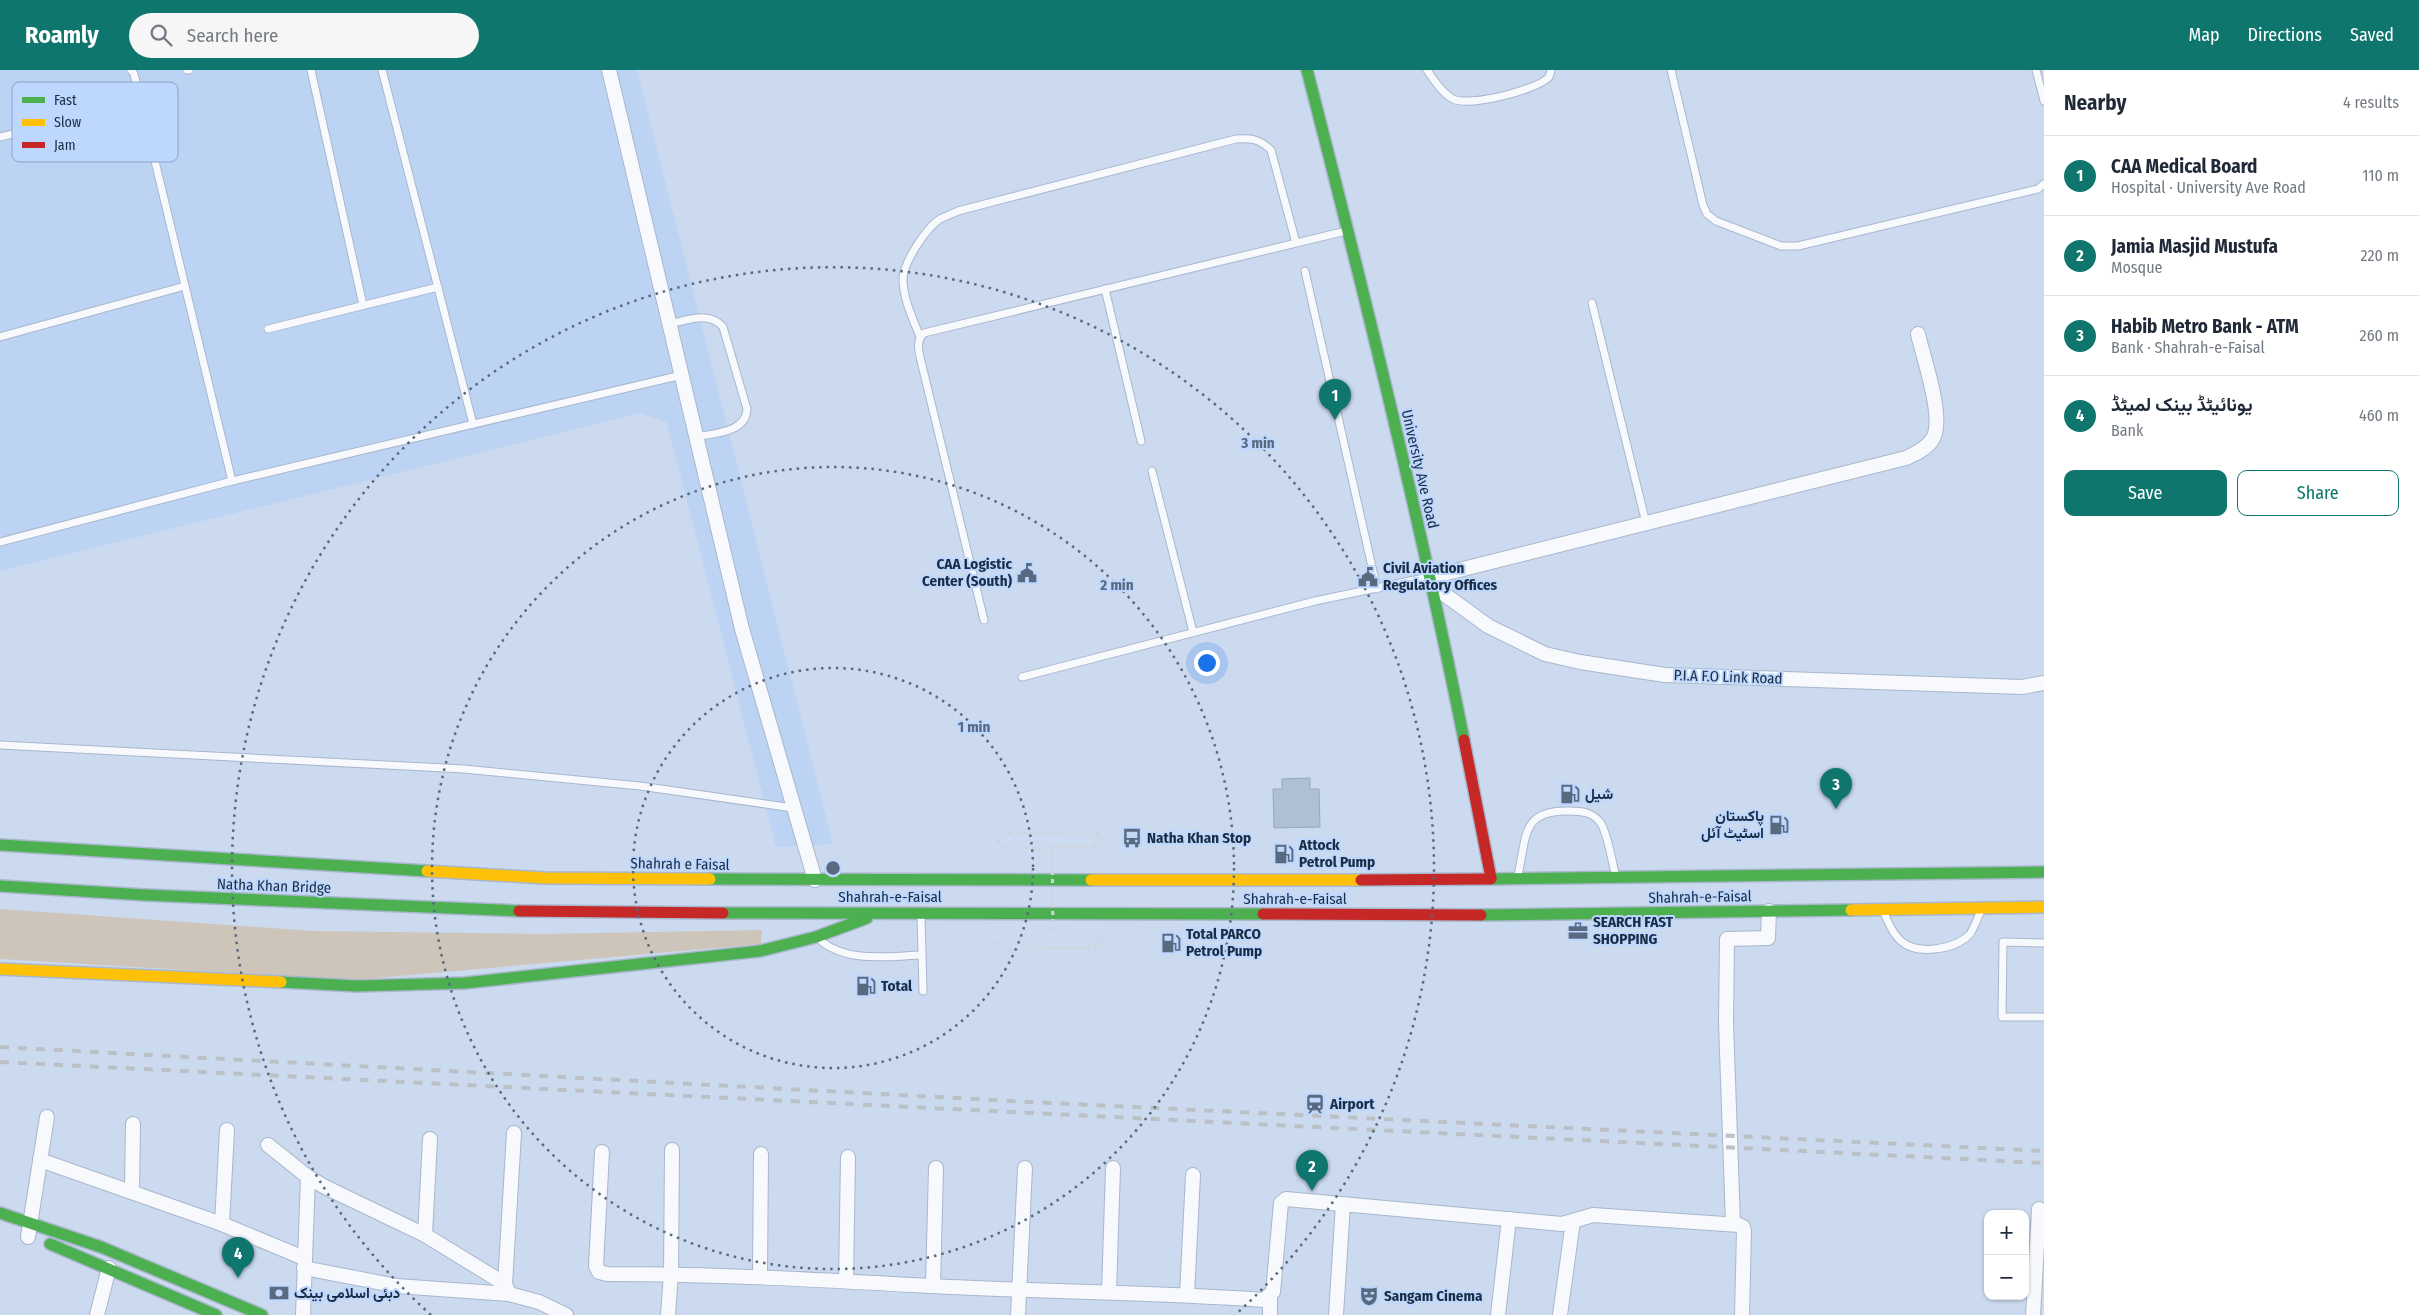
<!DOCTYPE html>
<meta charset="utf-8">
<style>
body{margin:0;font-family:"Fira Sans Condensed",Vazirmatn,sans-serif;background:#f6f6f7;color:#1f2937}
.controls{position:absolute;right:15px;bottom:15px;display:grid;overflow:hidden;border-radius:10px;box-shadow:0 1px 4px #0004}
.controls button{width:45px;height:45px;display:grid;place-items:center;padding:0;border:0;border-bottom:1px solid #e0e1e3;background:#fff;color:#1f2937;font:25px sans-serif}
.you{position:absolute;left:1206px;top:592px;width:18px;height:18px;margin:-12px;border:4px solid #fff;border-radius:50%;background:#1a73e8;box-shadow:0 0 0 8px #1a73e833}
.badge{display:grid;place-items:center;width:32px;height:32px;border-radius:50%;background:#0f766e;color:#fff;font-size:16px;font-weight:700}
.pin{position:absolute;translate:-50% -41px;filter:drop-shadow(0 1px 2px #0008)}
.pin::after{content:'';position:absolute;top:26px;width:18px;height:15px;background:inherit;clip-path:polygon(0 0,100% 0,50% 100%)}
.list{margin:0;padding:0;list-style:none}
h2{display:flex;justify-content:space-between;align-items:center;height:65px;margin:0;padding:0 20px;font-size:21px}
h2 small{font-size:16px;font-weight:400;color:#747a83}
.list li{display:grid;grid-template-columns:32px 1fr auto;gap:15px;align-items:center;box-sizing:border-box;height:80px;padding:0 20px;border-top:1px solid #e0e1e3}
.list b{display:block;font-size:19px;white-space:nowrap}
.list p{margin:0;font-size:16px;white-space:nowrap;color:#747a83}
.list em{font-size:16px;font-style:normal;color:#747a83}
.actions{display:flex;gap:10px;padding:15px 20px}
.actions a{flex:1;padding:11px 0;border:1px solid #0f766e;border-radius:10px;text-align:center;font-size:18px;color:#0f766e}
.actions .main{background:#0f766e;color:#fff}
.icon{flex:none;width:28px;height:28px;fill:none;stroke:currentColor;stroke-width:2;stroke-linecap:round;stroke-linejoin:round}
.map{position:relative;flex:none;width:2044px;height:1245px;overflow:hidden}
header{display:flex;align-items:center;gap:30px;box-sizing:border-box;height:70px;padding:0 25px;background:#0f766e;color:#fff}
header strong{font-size:24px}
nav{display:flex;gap:28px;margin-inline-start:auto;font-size:18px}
.search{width:350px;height:45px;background:#f6f6f7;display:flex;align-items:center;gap:12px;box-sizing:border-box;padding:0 18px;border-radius:28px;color:#747a83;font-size:19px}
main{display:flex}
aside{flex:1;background:#fff}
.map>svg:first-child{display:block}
.built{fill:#bdd3f3}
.green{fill:#cdc5ba}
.building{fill:#adc1d2;stroke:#94a9bb}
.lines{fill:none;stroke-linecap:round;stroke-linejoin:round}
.lane-casing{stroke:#a8b7cc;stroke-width:9}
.street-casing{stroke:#a8b7cc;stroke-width:16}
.fast-casing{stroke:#a8b7cc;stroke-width:14}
.slow-casing{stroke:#a8b7cc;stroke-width:14}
.jam-casing{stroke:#a8b7cc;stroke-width:14}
.path{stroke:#cfd4db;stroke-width:3;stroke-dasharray:4 4;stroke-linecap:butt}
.lane{stroke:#f7f9fd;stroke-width:7}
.street{stroke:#f7f9fd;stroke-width:14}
.fast{stroke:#4caf50;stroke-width:11}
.slow{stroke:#ffc107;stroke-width:11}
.jam{stroke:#c62828;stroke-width:11}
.rail{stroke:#bbc0c6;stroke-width:4;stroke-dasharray:9 9;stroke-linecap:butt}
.path-bridge{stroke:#cfd4db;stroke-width:3;stroke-dasharray:4 4;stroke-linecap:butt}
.ring{fill:none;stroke:#596980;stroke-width:2.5;stroke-dasharray:2.5 5}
.labels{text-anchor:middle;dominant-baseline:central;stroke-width:4;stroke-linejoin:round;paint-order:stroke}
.street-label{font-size:15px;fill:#1b2c45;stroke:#bdd7fe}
.poi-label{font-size:15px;font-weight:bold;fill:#1b2c45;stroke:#bdd7fe;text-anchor:start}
.key{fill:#bdd7fe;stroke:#8ca4c6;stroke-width:1}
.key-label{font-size:14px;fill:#1b2c45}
.centre{fill:#596980;stroke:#bdd7fe;stroke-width:2.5}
.ring-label{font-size:15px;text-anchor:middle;font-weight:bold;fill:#596980;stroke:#bdd7fe;stroke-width:4;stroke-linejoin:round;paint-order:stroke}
</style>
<header>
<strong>Roamly</strong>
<div class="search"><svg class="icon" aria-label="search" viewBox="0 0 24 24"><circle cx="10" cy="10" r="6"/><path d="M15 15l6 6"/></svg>Search here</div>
<nav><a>Map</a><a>Directions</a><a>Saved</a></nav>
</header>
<main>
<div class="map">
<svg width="2044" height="1245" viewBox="0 0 2044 1245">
<rect width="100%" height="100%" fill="#ccdaef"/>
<!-- built -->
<path class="built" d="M0 0H637L833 774 776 777 667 353 641 343 0 501Z"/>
<!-- green -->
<path class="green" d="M0 839 313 861 542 864 762 860 761 874 353 910 0 889Z"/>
<!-- building -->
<path class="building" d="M1310 708V719H1319L1320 757 1274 758 1273 719H1282V709Z"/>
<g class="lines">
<defs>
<g id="lane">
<path d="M131 0 134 4 232 411 682 305"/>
<path d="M187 0H189"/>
<path d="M311 0 363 235"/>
<path d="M382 0 473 354"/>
<path d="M1427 0C1434 10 1442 23 1453 29 1470 37 1537 20 1549 7L1551 0"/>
<path d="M1671 0 1703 135 1707 144 1716 151 1781 176H1798L2038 119 2044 114"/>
<path d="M2036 0 2044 31"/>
<path d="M0 67 140 31"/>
<path d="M1305 201 1377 519"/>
<path d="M1105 219 1141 371"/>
<path d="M1592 233 1646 453"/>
<path d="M669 254C688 250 709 241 723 257L747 339C746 363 714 363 696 367"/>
<path d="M268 259 438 217"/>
<path d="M0 267 185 216"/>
<path d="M920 267C913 249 904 231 903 211 902 194 926 158 940 149 946 146 952 144 958 141L1236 69C1252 68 1259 69 1271 80L1296 173"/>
<path d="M1152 401 1193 562"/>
<path d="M0 472 232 411"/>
<path d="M984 550 920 287C918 278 917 270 924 263L1346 161"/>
<path d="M1022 607 1315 531 1429 507"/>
<path d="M0 675 464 699 640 716 793 738"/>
<path d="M1518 805C1527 766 1521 740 1569 741 1581 741 1592 742 1600 752 1607 761 1612 791 1615 803"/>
<path d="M1885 845C1889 855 1893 864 1901 871 1918 886 1956 879 1970 864 1974 858 1977 849 1980 843"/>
<path d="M921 847 923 921"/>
<path d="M822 872C850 893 888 886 922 885"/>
<path d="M2044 873 2003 872 2002 947H2044"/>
</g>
<g id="street">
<path d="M609 0 742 559 815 810"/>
<path d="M1431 507 1906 388C1915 384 1926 379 1932 370 1946 351 1923 287 1918 264"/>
<path d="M1433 516 1488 556 1545 584 1580 592 1665 605 2022 617 2044 613"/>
<path d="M268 1075 308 1107 325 1117 425 1165 505 1214"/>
<path d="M602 1082 596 1196 599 1202 607 1204C716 1204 823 1210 932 1216 1042 1222 1153 1222 1264 1230L1273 1222 1281 1133 1286 1129 1562 1154 1593 1145 1739 1155 1743 1157 1744 1161 1742 1245"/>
<path d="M40 1090 222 1154 304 1188"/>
<path d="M132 1122 133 1054"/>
<path d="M222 1154 227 1060"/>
<path d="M1733 1154 1726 952 1727 869 1768 868 1769 841"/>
<path d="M425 1165 430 1069"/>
<path d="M28 1167 47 1047"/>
<path d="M304 1198 397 1216 509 1224 539 1232 566 1245"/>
<path d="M760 1206 761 1084"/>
<path d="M846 1211 848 1087"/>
<path d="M933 1216 936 1098"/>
<path d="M508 1221 505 1214 514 1063"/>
<path d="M1109 1222 1113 1098"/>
<path d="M1187 1225 1193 1105"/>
<path d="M1270 1227V1245"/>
<path d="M97 1245 109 1198"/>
<path d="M303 1245 308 1107"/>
<path d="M668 1245 671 1204 672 1080"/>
<path d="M1018 1245 1025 1098"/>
<path d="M1336 1245 1343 1134"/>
<path d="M1498 1245 1509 1149"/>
<path d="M1560 1245 1573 1151"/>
<path d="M2033 1245 2039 1139"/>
</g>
<g id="fast">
<path d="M1307 0C1364 222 1419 445 1464 670"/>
<path d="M0 775 427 801"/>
<path d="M710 809 1091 810"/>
<path d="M1491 809 2044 802"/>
<path d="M0 816 145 825 519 841"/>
<path d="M723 843 1263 844"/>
<path d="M1481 845 1851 840"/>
<path d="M281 912 357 916 465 913 760 881 816 867 867 848"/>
<path d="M0 1143 101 1177 262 1245"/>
<path d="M50 1174 216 1245"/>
</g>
<g id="slow">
<path d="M427 801 545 808 710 809"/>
<path d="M1091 810H1361"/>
<path d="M1851 840 2044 837"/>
<path d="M0 899 281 912"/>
</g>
<g id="jam">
<path d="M1464 670 1491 808"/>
<path d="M1361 810 1491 809"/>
<path d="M519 841 723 843"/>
<path d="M1263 844 1481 845"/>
</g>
</defs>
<!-- lane casing -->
<use href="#lane" class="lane-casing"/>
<!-- street casing -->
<use href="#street" class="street-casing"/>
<!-- fast casing -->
<use href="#fast" class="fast-casing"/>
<!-- slow casing -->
<use href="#slow" class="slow-casing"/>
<!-- jam casing -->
<use href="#jam" class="jam-casing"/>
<!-- path -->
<g class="path">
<path d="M1040 790V778H1003L998 773 999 768 1004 763 1093 762 1098 764 1100 769 1098 774 1094 777H1052"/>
<path d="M1003 864 997 873 1000 878 1006 880 1094 877 1100 872 1097 864"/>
</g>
<!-- lane -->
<use href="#lane" class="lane"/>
<!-- street -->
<use href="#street" class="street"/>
<!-- fast -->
<use href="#fast" class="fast"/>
<!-- slow -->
<use href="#slow" class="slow"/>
<!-- jam -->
<use href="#jam" class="jam"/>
<!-- rail -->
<g class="rail">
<path d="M0 977 1031 1032 2044 1081"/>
<path d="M0 992 2044 1093"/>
</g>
<!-- path-bridge -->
<path class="path-bridge" d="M1052 777 1053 862"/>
</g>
<!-- distance rings -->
<g class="ring">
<circle cx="833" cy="798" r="200"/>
<circle cx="833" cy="798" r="401"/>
<path d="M431 1245A601 601 0 1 1 1235 1245"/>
</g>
<!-- icons -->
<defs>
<symbol id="civic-bare" viewBox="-9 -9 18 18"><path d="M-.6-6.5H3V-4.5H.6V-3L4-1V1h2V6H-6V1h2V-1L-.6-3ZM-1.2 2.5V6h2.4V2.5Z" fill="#596980" stroke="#bdd7fe" stroke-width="2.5" paint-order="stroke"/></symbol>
<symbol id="fuel-bare" viewBox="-9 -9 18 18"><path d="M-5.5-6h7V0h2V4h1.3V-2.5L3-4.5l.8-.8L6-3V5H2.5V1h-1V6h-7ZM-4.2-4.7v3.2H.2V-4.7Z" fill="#596980" stroke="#bdd7fe" stroke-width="2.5" paint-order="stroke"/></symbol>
<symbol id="bus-bare" viewBox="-9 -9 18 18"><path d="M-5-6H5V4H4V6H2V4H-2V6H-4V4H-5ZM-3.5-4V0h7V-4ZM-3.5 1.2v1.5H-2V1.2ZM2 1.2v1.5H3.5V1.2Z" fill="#596980" stroke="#bdd7fe" stroke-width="2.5" paint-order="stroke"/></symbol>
<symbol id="office-bare" viewBox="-9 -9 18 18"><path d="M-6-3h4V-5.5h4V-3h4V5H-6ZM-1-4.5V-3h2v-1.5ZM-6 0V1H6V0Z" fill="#596980" stroke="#bdd7fe" stroke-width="2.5" paint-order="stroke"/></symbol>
<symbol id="station-bare" viewBox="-9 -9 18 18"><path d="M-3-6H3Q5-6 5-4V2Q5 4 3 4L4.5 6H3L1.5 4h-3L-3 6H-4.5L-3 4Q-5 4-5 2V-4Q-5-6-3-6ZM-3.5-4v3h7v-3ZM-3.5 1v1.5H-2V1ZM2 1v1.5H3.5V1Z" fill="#596980" stroke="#bdd7fe" stroke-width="2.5" paint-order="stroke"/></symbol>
<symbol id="bank-bare" viewBox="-9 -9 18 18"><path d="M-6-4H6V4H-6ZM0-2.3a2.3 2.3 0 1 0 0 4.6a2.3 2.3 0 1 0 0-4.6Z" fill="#596980" stroke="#bdd7fe" stroke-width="2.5" paint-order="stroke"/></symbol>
<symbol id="theatre-bare" viewBox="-9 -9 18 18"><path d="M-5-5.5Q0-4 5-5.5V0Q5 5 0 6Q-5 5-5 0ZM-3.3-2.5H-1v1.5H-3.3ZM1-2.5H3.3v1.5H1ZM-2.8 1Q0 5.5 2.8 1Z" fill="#596980" stroke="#bdd7fe" stroke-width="2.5" paint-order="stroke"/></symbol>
</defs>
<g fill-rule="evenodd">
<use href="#civic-bare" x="1013" y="489" width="28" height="28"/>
<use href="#civic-bare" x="1354" y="493" width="28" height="28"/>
<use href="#fuel-bare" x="1556" y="710" width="28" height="28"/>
<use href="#fuel-bare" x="1765" y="741" width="28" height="28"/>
<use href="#bus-bare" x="1118" y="754" width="28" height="28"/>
<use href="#fuel-bare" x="1270" y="770" width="28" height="28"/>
<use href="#office-bare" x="1564" y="847" width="28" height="28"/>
<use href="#fuel-bare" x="1157" y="859" width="28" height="28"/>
<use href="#fuel-bare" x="852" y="902" width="28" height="28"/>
<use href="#station-bare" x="1301" y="1020" width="28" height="28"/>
<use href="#bank-bare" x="265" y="1209" width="28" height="28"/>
<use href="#theatre-bare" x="1355" y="1212" width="28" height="28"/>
</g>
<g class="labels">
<!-- street labels -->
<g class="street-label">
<text transform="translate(1420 399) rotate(77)">University Ave Road</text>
<text transform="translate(1728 607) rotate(2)">P.I.A F.O Link Road</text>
<text transform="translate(680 794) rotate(1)">Shahrah e Faisal</text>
<text transform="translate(274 816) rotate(2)">Natha Khan Bridge</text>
<text x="890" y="827">Shahrah-e-Faisal</text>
<text transform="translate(1700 827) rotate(-1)">Shahrah-e-Faisal</text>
<text x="1295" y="829">Shahrah-e-Faisal</text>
</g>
<!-- poi labels -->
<g class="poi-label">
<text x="1012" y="494" text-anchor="end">CAA Logistic<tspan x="1012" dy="17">Center (South)</tspan></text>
<text x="1383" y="498">Civil Aviation<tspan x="1383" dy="17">Regulatory Offices</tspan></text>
<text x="1585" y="724">شیل</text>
<text x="1764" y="746" text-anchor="end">پاکستان<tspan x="1764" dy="17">اسٹیٹ آئل</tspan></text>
<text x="1147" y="768">Natha Khan Stop</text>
<text x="1299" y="775">Attock<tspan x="1299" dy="17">Petrol Pump</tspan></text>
<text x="1593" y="852">SEARCH FAST<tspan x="1593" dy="17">SHOPPING</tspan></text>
<text x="1186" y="864">Total PARCO<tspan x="1186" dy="17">Petrol Pump</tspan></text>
<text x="881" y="916">Total</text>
<text x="1330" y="1034">Airport</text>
<text x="294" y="1223">دبئی اسلامی بینک</text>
<text x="1384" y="1226">Sangam Cinema</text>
</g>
</g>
<!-- legend -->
<rect x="12" y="12" width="166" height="80" rx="8" class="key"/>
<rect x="22" y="27" width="23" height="6" fill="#4caf50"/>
<rect x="22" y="49" width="23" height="7" fill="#ffc107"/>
<rect x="22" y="72" width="23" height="6" fill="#c62828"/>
<g class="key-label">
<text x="54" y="35">Fast</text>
<text x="54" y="57">Slow</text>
<text x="54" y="80">Jam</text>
</g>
<circle cx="833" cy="798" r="8" class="centre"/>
<g class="ring-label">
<text x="1258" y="378">3 min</text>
<text x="1117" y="520">2 min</text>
<text x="974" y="662">1 min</text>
</g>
</svg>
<div class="controls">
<button>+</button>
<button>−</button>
</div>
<div class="you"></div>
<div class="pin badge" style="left:1335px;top:350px">1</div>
<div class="pin badge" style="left:1312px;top:1121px">2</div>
<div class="pin badge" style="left:1836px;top:739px">3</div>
<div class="pin badge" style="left:238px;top:1208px">4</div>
</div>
<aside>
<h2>Nearby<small>4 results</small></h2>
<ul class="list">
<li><span class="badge">1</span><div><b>CAA Medical Board</b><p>Hospital · University Ave Road</p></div><em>110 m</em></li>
<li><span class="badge">2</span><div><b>Jamia Masjid Mustufa</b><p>Mosque</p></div><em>220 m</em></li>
<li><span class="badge">3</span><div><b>Habib Metro Bank - ATM</b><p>Bank · Shahrah-e-Faisal</p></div><em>260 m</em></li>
<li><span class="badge">4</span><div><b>یونائیٹڈ بینک لمیٹڈ</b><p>Bank</p></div><em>460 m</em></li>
</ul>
<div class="actions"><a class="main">Save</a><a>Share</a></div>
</aside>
</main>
